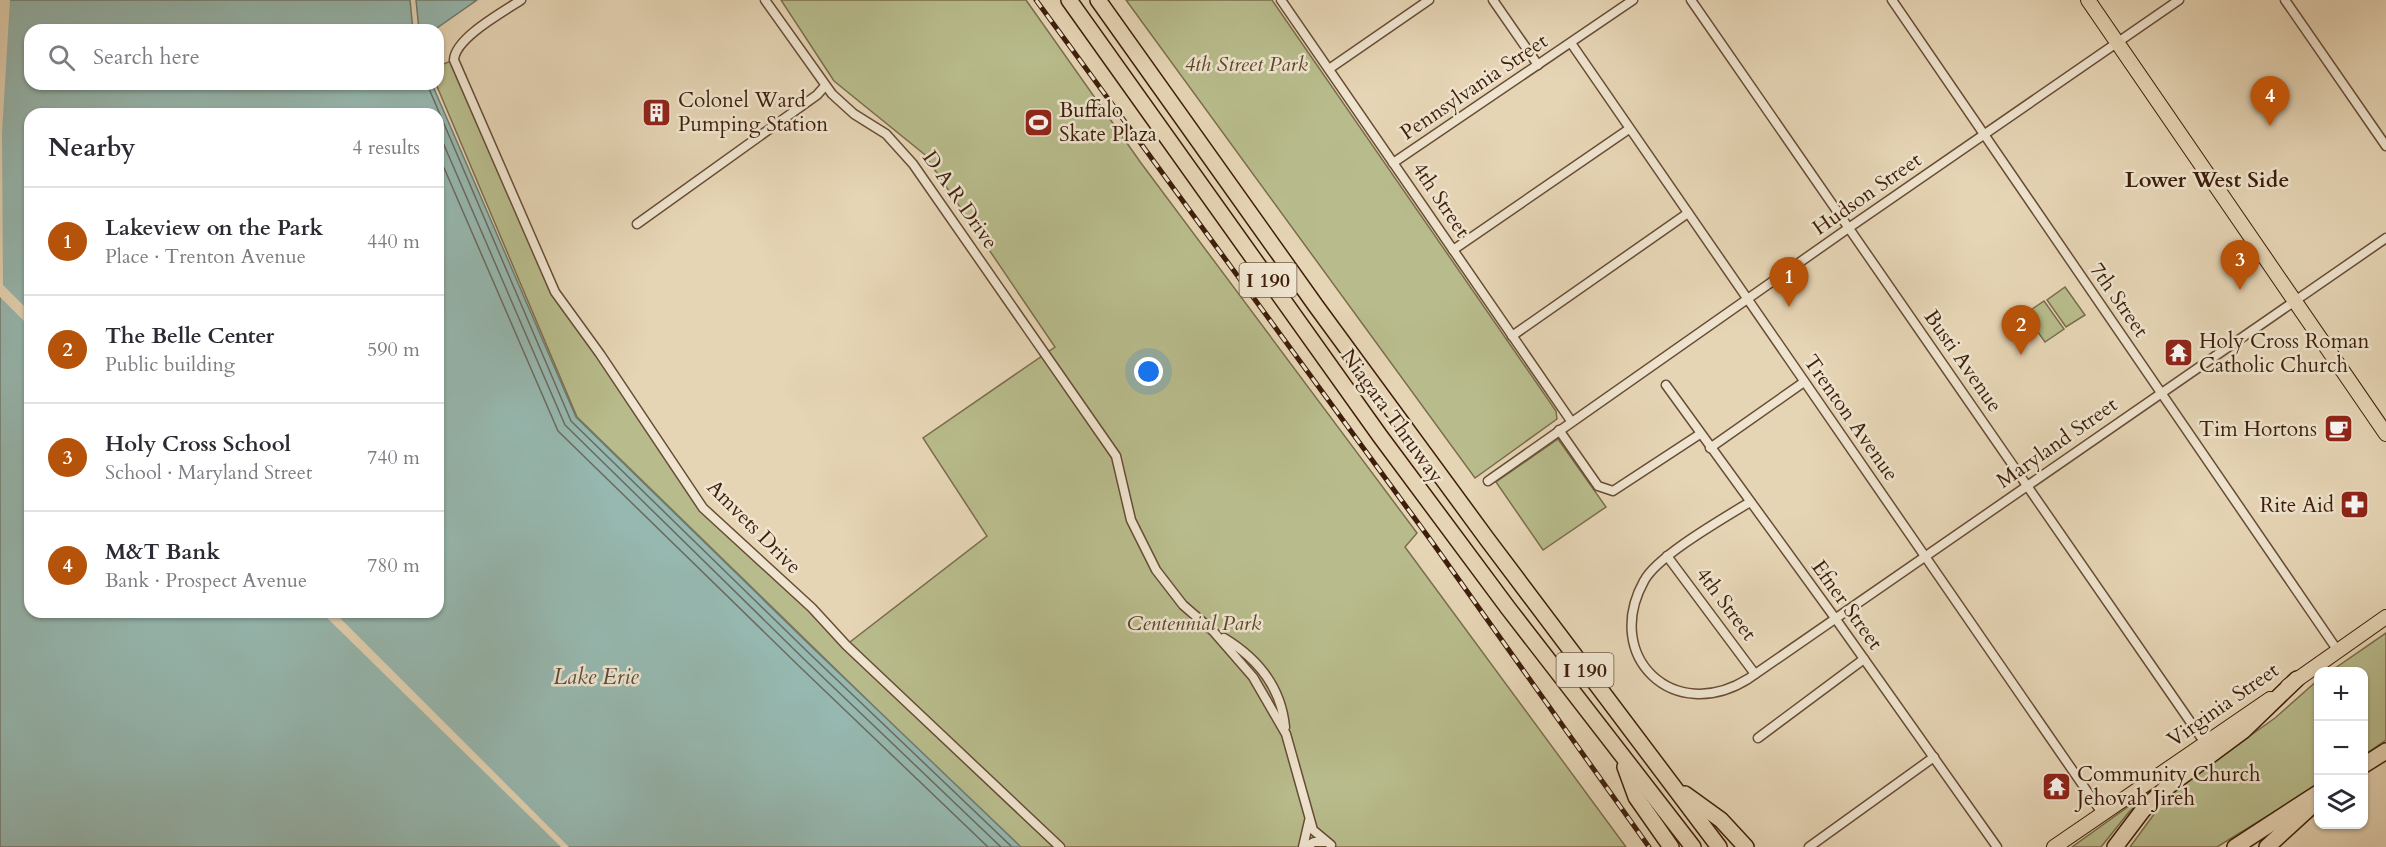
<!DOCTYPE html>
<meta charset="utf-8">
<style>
body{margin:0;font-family:Cardo,serif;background:#f7f7f7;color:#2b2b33}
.controls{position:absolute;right:18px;bottom:18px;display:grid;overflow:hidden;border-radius:12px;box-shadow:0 2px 4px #0004}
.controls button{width:54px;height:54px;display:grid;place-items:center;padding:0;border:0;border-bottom:2px solid #e1e1e2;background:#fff;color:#2b2b33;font:30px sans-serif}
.you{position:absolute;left:1149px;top:372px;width:21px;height:21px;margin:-15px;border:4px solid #fff;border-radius:50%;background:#1a73e8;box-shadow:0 0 0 9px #1a73e833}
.badge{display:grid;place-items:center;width:39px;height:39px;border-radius:50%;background:#b45309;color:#fff;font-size:20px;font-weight:700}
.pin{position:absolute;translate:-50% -50px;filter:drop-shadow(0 2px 3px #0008)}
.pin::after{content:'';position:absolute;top:32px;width:21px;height:18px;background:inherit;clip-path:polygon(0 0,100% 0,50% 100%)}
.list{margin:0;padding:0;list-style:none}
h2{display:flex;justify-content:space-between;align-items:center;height:78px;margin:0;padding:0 24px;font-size:26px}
h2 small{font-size:20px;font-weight:400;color:#7c7c81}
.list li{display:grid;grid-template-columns:39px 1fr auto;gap:18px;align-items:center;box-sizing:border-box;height:108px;padding:0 24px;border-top:2px solid #e1e1e2}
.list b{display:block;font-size:22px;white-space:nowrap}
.list p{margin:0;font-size:20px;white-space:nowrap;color:#7c7c81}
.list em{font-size:20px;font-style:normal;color:#7c7c81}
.icon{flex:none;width:33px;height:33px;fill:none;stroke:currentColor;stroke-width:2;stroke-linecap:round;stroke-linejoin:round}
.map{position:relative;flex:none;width:2386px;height:847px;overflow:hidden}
.search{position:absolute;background:#fff;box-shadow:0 2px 4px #0004;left:24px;top:24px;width:420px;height:66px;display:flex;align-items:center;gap:15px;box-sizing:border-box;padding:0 21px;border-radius:18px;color:#7c7c81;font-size:22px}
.panel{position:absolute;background:#fff;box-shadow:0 2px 4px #0004;left:24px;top:108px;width:420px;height:510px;border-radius:18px}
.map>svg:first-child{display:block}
.green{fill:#b8bc8c;stroke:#7b6d4b;stroke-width:1.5}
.water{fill:#96b8b0;stroke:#737a6e;stroke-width:1.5;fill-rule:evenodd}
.pier{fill:#e6d5b5}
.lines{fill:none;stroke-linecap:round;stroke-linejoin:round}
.shore{stroke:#6a6b5d;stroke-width:1.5}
.street-casing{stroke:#684c35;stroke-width:11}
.primary-casing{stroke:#3e1e0a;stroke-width:16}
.highway-casing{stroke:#3e1e0a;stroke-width:18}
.street{stroke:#efe4cf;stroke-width:8}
.primary{stroke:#e6d5b5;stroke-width:14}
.highway{stroke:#e6d5b5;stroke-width:15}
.rail-casing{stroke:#3e1e0a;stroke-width:5}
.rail{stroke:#efe4cf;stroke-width:3;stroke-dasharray:9;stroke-linecap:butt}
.labels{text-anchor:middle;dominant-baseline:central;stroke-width:5;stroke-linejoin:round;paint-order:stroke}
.shield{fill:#efe4cf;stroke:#735945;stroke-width:1.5}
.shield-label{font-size:20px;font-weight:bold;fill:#3e1e0a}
.park-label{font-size:21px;font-style:italic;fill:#5c462a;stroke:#efe4cf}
.street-label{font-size:21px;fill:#3e1e0a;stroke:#efe4cf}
.poi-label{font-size:21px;fill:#3e1e0a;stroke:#efe4cf;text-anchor:start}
.neighbourhood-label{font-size:22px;font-weight:bold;fill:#3e1e0a;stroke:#efe4cf}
.water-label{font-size:22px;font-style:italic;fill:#584c3c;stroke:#efe4cf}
</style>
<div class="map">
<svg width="2386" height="847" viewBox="0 0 2386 847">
<rect width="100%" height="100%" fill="#e6d5b5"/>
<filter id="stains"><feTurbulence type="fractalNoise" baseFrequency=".00333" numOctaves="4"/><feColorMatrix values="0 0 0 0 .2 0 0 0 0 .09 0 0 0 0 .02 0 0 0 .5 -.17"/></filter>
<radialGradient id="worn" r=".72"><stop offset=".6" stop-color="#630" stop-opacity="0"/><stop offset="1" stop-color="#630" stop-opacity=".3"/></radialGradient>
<!-- green -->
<g class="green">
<path d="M781 0H1026L1141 163 1417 533 1405 547 1626 847H1018L577 417 436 84H438V66L454 60 555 292 703 508 846 645 987 536 923 438 1055 347 924 154 834 81Z"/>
<path d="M1126 0H1272L1556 411 1557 419 1475 478Z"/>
<path d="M2065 287 2085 315 2066 327 2047 300Z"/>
<path d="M2044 301 2064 329 2045 342 2025 314Z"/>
<path d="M1558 439 1606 507 1543 550 1496 482Z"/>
<path d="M2386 633V740L2364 755V672L2331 671Z"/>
<path d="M2318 680V785L2217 847H2130L2160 806 2182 784 2275 718Z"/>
<path d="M2161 783 2129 812 2101 847H2072Z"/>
</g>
<!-- water -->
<g class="water">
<path d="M0 0H410L413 30H30V84H432L576 417 817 652 1021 847H0ZM30 114H438V612H30Z"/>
<path d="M416 0H477L434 30H419Z"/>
</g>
<!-- pier -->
<g class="pier">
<path d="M0 0H10L2 133 3 285 30 312V327L0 297Z"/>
<path d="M321 612H334L569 847H561Z"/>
</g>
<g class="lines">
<!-- shore -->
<g class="shore">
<path d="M427 84 571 421 812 656 1012 847"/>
<path d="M438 131 565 425 807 662 1001 847"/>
<path d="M438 154 558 431 801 668 988 847"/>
</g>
<defs>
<g id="street">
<path d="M521 0C503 12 455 38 454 60L555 292 600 354 703 508 812 608 846 645 1060 847"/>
<path d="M765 0 832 94 854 114 886 134 913 164 1116 456 1131 520 1156 570 1183 605 1213 631 1253 677 1286 734 1313 830 1331 845"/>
<path d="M1281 0 1571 421"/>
<path d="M1493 0 1538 65"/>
<path d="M1691 0 2205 743"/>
<path d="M1892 0 2338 651"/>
<path d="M2285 0 2386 146"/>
<path d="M1571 43 2102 813"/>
<path d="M1329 69 1429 0"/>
<path d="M1393 163 1633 0"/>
<path d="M637 224 817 95 825 86"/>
<path d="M1453 250 1629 129"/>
<path d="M1512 336 1688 213"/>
<path d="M1666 385 1835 618 1997 847"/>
<path d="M1559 430 1598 486 1613 491 1700 434"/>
<path d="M1710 448 1804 382"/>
<path d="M1488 481 1850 227 2179 0"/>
<path d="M1750 502C1724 518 1657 556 1644 581 1602 657 1674 725 1748 679L2386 238"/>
<path d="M1667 556 1755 674"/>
<path d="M1224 638C1257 658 1281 687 1285 727"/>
<path d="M1758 738 1864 659"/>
<path d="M1303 847 1309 821"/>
<path d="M1305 847 1314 842H1325"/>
<path d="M1809 847 1934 757"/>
</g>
<g id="primary">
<path d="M2088 0 2386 434"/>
<path d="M2288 686 2386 617"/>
<path d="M2054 847 2270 699"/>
</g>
<g id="highway">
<path d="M1069 0 1380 436 1508 608 1693 847"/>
<path d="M1098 0 1316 306 1487 539 1719 847"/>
<path d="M2364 765 2386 751"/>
<path d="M1625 767 1636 797 1671 847"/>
<path d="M1685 794 1721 820 1746 847"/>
<path d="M2115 847 2143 810 2166 788 2243 731 2297 679"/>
<path d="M2235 847 2318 793"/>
<path d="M2267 847 2315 803"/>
</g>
</defs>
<!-- street casing -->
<use href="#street" class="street-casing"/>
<!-- primary casing -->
<use href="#primary" class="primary-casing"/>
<!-- highway casing -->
<use href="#highway" class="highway-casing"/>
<!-- street -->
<use href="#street" class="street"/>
<!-- primary -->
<use href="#primary" class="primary"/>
<!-- highway -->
<use href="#highway" class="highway"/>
<defs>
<path id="rail" d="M1036 0 1432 542 1649 847"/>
</defs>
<!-- rail casing -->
<use href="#rail" class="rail-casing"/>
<!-- rail -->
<use href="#rail" class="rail"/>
</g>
<!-- icons -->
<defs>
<symbol id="building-square" viewBox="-11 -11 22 22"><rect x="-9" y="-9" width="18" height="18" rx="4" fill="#8f2418" stroke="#efe4cf"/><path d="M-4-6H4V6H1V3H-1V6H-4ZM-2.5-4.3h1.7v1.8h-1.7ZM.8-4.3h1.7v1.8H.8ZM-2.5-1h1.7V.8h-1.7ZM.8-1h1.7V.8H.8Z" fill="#fff"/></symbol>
<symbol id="stadium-square" viewBox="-11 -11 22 22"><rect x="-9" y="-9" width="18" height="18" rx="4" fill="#8f2418" stroke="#efe4cf"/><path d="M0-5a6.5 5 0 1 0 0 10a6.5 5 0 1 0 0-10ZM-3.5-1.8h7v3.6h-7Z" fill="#fff"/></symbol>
<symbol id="temple-square" viewBox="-11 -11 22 22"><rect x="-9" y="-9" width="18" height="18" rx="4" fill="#8f2418" stroke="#efe4cf"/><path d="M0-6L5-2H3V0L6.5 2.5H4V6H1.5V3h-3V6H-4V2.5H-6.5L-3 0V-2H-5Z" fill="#fff"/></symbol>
<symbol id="cafe-square" viewBox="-11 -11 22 22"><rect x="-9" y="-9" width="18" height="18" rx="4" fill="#8f2418" stroke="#efe4cf"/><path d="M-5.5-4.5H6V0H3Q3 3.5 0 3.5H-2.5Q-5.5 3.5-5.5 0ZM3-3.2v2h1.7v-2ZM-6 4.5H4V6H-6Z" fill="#fff"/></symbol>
<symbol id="pharmacy-square" viewBox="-11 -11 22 22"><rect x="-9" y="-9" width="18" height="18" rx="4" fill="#8f2418" stroke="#efe4cf"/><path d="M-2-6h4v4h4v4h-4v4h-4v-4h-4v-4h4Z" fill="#fff"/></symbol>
</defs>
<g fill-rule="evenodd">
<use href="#building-square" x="640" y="96" width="33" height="33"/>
<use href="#stadium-square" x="1022" y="106" width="33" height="33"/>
<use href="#temple-square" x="2162" y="336" width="33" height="33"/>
<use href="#cafe-square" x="2322" y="412" width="33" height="33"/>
<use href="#pharmacy-square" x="2338" y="488" width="33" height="33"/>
<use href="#temple-square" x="2040" y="770" width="33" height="33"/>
</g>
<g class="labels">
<!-- shield labels -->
<g class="shield">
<rect x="1239.5" y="263" width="57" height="34" rx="4.5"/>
<rect x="1556.5" y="653" width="57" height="34" rx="4.5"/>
</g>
<g class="shield-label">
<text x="1268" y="280">I 190</text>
<text x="1585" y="670">I 190</text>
</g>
<!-- park labels -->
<g class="park-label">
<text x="1246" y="64">4th Street Park</text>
<text x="1194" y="623">Centennial Park</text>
</g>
<!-- street labels -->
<g class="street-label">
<text transform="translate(1474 87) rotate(-34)">Pennsylvania Street</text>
<text transform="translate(1867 194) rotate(-35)">Hudson Street</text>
<text transform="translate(960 200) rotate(55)">D A R Drive</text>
<text transform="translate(1441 200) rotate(56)">4th Street</text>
<text transform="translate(2119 300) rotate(55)">7th Street</text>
<text transform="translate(1963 361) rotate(55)">Busti Avenue</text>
<text transform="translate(1392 416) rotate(54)">Niagara Thruway</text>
<text transform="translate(1851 418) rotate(55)">Trenton Avenue</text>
<text transform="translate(2057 443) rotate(-35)">Maryland Street</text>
<text transform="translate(754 527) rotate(45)">Amvets Drive</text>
<text transform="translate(1726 604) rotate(53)">4th Street</text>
<text transform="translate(1847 605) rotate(54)">Efner Street</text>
<text transform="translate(2223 705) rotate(-35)">Virginia Street</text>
</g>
<!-- poi labels -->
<g class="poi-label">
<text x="678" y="100">Colonel Ward<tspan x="678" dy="24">Pumping Station</tspan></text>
<text x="1059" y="110">Buffalo<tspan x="1059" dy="24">Skate Plaza</tspan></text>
<text x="2199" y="341">Holy Cross Roman<tspan x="2199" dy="24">Catholic Church</tspan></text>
<text x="2317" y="429" text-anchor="end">Tim Hortons</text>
<text x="2334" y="505" text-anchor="end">Rite Aid</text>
<text x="2077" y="774">Community Church<tspan x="2077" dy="24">Jehovah Jireh</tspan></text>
</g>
<!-- neighbourhood labels -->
<g class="neighbourhood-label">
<text x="2207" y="180">Lower West Side</text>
</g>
<!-- water labels -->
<g class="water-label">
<text x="596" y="677">Lake Erie</text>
</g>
</g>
<rect width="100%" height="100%" filter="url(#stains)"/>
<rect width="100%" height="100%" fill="url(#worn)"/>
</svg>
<div class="controls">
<button>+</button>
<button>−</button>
<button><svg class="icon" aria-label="layers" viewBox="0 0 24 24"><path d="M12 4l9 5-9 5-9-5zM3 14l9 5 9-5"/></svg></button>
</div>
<div class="you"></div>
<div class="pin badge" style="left:1789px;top:307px">1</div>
<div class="pin badge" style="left:2021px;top:355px">2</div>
<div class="pin badge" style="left:2240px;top:290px">3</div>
<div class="pin badge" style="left:2270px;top:126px">4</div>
<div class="search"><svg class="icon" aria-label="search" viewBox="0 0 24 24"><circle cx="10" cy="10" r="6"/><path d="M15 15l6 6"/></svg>Search here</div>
<section class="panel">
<h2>Nearby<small>4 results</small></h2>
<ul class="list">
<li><span class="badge">1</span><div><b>Lakeview on the Park</b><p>Place · Trenton Avenue</p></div><em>440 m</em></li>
<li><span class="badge">2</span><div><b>The Belle Center</b><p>Public building</p></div><em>590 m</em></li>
<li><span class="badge">3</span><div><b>Holy Cross School</b><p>School · Maryland Street</p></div><em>740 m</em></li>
<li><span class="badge">4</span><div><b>M&amp;T Bank</b><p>Bank · Prospect Avenue</p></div><em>780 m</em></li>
</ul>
</section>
</div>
